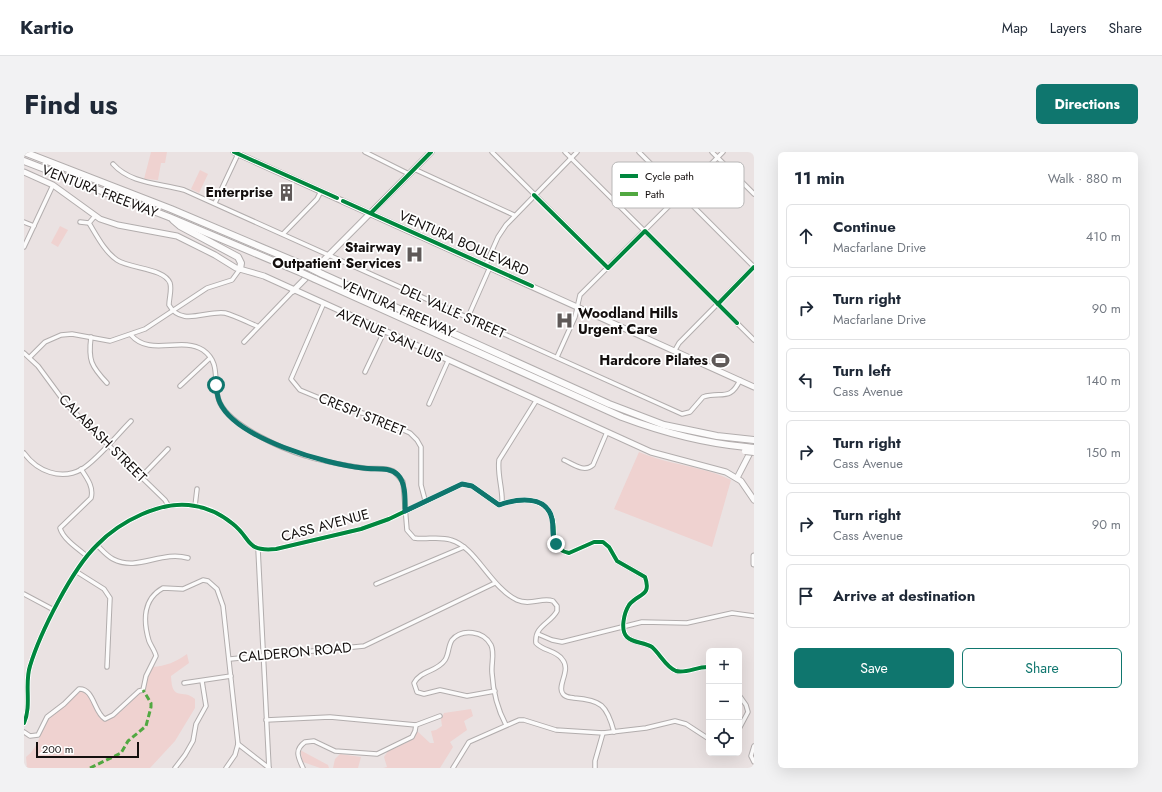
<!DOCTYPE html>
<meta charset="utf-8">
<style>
body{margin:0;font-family:Jost,sans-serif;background:#f2f2f3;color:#1f2937}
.controls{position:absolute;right:12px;bottom:12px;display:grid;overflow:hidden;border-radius:6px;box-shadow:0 4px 16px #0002}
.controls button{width:36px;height:36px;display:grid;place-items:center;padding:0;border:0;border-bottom:1px solid #e0e1e3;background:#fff;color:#1f2937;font:20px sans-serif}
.scale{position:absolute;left:12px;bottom:10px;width:103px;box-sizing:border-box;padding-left:4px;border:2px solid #140f0e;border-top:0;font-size:11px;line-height:14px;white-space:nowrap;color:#140f0e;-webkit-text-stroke:3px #fff;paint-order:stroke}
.stop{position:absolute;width:12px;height:12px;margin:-9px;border:3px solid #0f766e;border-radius:50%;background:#fff}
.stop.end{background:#0f766e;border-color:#fff;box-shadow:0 1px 4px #0008}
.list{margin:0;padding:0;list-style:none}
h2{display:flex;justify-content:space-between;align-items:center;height:52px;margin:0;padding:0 16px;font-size:17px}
h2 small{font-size:13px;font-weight:400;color:#747a83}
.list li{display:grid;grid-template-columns:26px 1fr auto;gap:12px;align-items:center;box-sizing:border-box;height:64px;margin:0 8px 8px;padding:0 8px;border:1px solid #e0e1e3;border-radius:6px}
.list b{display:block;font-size:15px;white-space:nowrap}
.list p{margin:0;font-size:13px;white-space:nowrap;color:#747a83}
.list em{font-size:13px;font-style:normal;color:#747a83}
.actions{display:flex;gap:8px;padding:12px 16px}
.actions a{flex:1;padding:9px 0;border:1px solid #0f766e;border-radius:6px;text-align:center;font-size:14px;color:#0f766e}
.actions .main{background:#0f766e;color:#fff}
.icon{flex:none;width:22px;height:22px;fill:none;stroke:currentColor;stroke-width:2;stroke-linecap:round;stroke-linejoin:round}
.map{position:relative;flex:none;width:730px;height:616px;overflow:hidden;border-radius:6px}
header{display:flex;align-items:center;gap:24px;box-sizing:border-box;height:56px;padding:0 20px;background:#fff;border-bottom:1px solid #e0e1e3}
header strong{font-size:19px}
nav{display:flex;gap:22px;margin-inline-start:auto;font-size:14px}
.intro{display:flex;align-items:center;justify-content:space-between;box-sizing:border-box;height:96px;padding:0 24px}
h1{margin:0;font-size:28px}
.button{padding:10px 18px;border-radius:6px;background:#0f766e;color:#fff;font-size:14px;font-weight:700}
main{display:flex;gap:24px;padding:0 24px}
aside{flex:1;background:#fff;border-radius:6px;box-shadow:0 4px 16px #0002}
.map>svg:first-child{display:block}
.green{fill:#efd2d0}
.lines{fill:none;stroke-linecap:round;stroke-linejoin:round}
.street-casing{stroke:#b2adad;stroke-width:5.5}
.secondary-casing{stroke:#b2adad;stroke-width:7}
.highway-casing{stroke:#b2adad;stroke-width:8}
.street{stroke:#fcfbfb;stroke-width:3.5}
.secondary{stroke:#fcfbfb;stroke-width:5}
.highway{stroke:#fcfbfb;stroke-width:6}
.highway-bridge-casing{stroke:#b2adad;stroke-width:8;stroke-linecap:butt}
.highway-bridge{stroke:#fcfbfb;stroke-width:6}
.quiet{stroke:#51a841;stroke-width:3;stroke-dasharray:6 3;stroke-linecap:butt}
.cycleway-casing{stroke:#fff;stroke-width:6}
.cycleway{stroke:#00873e;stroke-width:4}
.route{stroke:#0f766e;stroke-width:5}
.labels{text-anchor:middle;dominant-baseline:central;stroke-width:3.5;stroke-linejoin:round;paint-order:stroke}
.street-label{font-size:14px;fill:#140f0e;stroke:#fff}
.poi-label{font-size:14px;font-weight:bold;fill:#140f0e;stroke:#fff;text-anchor:end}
.key{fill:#fff;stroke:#b8b7b7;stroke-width:1}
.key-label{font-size:11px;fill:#140f0e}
</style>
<header>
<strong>Kartio</strong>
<nav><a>Map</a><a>Layers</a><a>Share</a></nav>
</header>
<div class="intro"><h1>Find us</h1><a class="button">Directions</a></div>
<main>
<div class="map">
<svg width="730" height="616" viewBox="0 0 730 616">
<rect width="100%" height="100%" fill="#eae2e2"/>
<!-- green -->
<g class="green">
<path d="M127 0H143L141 11H137L134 28 120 27Z"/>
<path d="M176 18 184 22 175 41 167 37Z"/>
<path d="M36 74 44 78 34 95 27 91Z"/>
<path d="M615 300C645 313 679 314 707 328L688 395 590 357Z"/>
<path d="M163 502 165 511 147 524C148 551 159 536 171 547V556L151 589 126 616H3L2 605C15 595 15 583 22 569 29 557 44 548 54 539 70 539 68 565 82 569 104 558 120 537 128 515 142 514 152 510 163 502Z"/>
<path d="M447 557 449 564 440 569 443 578 426 590 429 595 416 616H359L363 615 360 605 364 599 384 590 393 579 406 591H410L407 579 412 578 418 574 417 567 420 561Z"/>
<path d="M276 598 304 613 305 616H296L279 610Z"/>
<path d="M316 602 337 605 334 616H309L311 607Z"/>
</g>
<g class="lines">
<defs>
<g id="street">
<path d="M341 0 385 22"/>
<path d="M468 0 584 116"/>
<path d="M541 0 730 188"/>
<path d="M615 0 730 115"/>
<path d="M688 0 730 42"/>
<path d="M89 12C107 32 135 31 160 38L658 262 666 260 679 245C697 239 706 250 716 228"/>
<path d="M390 17 490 63"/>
<path d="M191 51 214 2"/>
<path d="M71 64 65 71C73 84 81 100 93 108 107 117 140 116 146 131 148 138 145 146 145 153 157 175 183 158 201 161 212 164 223 170 233 174"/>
<path d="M0 70 10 74"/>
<path d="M56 70 65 71"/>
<path d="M259 82 293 47 297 39"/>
<path d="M0 95 29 33"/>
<path d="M462 112 474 85 482 73 553 0"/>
<path d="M299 153 267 227 276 238 322 257 346 263 386 281 393 288 397 295V333L401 348"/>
<path d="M444 165 466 115"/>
<path d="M107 183C126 205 157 184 179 198 199 212 187 232 196 251 207 274 258 297 282 304 300 310 320 313 339 316 348 318 360 314 369 319 373 322 376 326 379 330L383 378 390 386C402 388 415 384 427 388 452 395 466 435 493 448 506 454 518 445 529 449L533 454V459C527 471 510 474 512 491 519 499 532 498 538 507 548 518 532 534 539 542 542 546 546 545 550 546 577 548 583 553 590 580"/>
<path d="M67 185C64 208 67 214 83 231"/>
<path d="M220 190 269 139"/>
<path d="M651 198 655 191 730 115"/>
<path d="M0 201 14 214 42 252 141 348 144 353"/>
<path d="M6 205 21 190 37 183 48 182 86 189 121 177 183 136 208 128 216 117"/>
<path d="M533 205 551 165 556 143 699 0"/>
<path d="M341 220 360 180"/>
<path d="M156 234 186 206"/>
<path d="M405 252 424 209"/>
<path d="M0 301C13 319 37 329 58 317 73 308 94 282 107 269"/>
<path d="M540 308C549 312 560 321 569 313L583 280"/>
<path d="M57 317C63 326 70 335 67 346L36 376C39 387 54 397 63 404"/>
<path d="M118 324 144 297"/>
<path d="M478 351C479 337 473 323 475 308L512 249"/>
<path d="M171 354 173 337"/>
<path d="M73 393C78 398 83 404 89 407 114 420 137 398 164 406"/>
<path d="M234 397 245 616"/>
<path d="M53 420 80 437 86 446 83 515"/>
<path d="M352 432 440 395"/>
<path d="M0 442 30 458"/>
<path d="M514 482 528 488 538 490 618 470 663 471 708 461 730 464"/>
<path d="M206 507 340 494 471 431"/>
<path d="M160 531 207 524"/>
<path d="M471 539 443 544 416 538 400 542 393 540 390 531C397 518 413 520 421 508 425 502 424 494 428 488 438 476 460 479 467 493 471 501 467 512 468 521 469 539 474 558 482 573"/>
<path d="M715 543 722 553 724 560 715 577"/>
<path d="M242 568 306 565 392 573 416 564"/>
<path d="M0 571C8 553 0 532 6 514 16 481 48 417 73 393 95 370 138 347 171 354 184 356 198 363 209 372 228 387 221 400 252 397L337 377 365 367 438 332 448 334 475 353C492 347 521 342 528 366 533 380 523 396 545 401L570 390H579L585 395 593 409 621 425C628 445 614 441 605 453 600 461 596 478 603 485 609 491 620 490 628 495 636 502 642 515 652 519 662 522 674 514 685 515"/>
<path d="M0 580 6 584 14 583 23 565 40 552 55 537C70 536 70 561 81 567L89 563 115 539 119 538 122 524 132 504C131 499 127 494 125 489 119 469 119 447 139 436L159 437 179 428 184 429 193 437 199 454 214 592 211 603 202 616"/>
<path d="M214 592 245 616"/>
<path d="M730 594 727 604 730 610"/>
<path d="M151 616 161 603 169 589 172 572 182 554 178 529"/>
<path d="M279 616C274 605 270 598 281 590L290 589 311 599 353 602 388 585 391 579 392 573"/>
<path d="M429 616 445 590 495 568H500L532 578 579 581 622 576 651 569 662 572 685 587"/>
<path d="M571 616V609L579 581"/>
</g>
<g id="secondary">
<path d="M210 0 730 235"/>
<path d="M0 20 29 33 76 67 94 73 153 84 191 103 212 116 240 124 627 300 702 320 717 329 730 348"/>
<path d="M269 139 407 0"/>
<path d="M713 326 728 297"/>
<path d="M730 404V412"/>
</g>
<g id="highway">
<path d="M0 0 147 57 284 115"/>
<path d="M0 9 145 65 278 121"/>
<path d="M149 68 156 74 214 105 217 111 216 117"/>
<path d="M298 122 585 252 640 273 693 284 730 288"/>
<path d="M291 127 598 265C638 280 679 291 722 295"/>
</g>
</defs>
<!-- street casing -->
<use href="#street" class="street-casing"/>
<!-- secondary casing -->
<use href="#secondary" class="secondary-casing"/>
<!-- highway casing -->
<use href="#highway" class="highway-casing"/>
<!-- street -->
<use href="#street" class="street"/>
<!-- secondary -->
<use href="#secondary" class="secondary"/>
<!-- highway -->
<use href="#highway" class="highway"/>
<defs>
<g id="highway-bridge">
<path d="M284 115 298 122"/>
<path d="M278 121 291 127"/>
<path d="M722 295 730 296"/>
<path d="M721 299 730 300"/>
</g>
</defs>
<!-- highway-bridge casing -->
<use href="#highway-bridge" class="highway-bridge-casing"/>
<!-- highway-bridge -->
<use href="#highway-bridge" class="highway-bridge"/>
<!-- quiet -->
<path class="quiet" d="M66 616 97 601 104 589 122 574 127 555V551L119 538"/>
<defs>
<g id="cycleway">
<path d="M210 0 313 46"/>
<path d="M510 43 584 116 621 79 713 171"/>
<path d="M319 49 508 134"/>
<path d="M347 61 407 0"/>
<path d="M694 152 730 115"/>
<path d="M0 571C8 553 0 532 6 514 16 481 48 417 73 393 95 370 138 347 171 354 184 356 198 363 209 372 228 387 221 400 252 397L337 377 365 367 438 332 448 334 475 353C492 347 521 342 528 366 533 380 523 396 545 401L570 390H579L585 395 593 409 621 425C628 445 614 441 605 453 600 461 596 478 603 485 609 491 620 490 628 495 636 502 642 515 652 519 662 522 674 514 685 515"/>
</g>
</defs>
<!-- cycleway casing -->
<use href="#cycleway" class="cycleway-casing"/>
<!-- cycleway -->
<use href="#cycleway" class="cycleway"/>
</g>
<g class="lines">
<!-- route -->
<path class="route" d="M192 233C193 239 193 245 196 251 213 287 302 312 339 316 351 318 365 314 374 323 382 331 381 348 381 359L438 332 448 334 475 353C492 347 523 342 528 367 530 376 527 384 532 392"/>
</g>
<!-- icons -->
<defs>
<symbol id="building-bare" viewBox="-9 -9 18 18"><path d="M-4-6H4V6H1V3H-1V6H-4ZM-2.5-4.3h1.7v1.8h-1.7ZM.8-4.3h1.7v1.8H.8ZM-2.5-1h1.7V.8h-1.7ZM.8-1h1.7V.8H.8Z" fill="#5f5958" stroke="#fff" stroke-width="2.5" paint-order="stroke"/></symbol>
<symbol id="hospital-bare" viewBox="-9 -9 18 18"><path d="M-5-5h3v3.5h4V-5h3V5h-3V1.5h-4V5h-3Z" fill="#5f5958" stroke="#fff" stroke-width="2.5" paint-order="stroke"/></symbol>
<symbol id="stadium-bare" viewBox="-9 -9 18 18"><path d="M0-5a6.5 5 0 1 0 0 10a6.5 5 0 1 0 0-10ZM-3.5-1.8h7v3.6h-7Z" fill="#5f5958" stroke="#fff" stroke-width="2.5" paint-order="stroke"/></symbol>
</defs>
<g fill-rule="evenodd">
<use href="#building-bare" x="250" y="28" width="25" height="25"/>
<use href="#hospital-bare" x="378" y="90" width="25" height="25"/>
<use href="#hospital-bare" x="528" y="156" width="25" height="25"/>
<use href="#stadium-bare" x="684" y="196" width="25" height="25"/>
</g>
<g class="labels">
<!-- street labels -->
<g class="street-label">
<text transform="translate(76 39) rotate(21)">VENTURA FREEWAY</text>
<text transform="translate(440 91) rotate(24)">VENTURA BOULEVARD</text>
<text transform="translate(374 156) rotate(24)">VENTURA FREEWAY</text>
<text transform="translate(429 159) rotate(24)">DEL VALLE STREET</text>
<text transform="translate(366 183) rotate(24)">AVENUE SAN LUIS</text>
<text transform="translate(338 262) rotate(22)">CRESPI STREET</text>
<text transform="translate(79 286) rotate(45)">CALABASH STREET</text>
<text transform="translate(301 373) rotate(-15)">CASS AVENUE</text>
<text transform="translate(271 500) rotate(-5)">CALDERON ROAD</text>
</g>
<!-- poi labels -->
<g class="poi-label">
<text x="249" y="40">Enterprise</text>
<text x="377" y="95">Stairway<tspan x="377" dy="16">Outpatient Services</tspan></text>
<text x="554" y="161" text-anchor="start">Woodland Hills<tspan x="554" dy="16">Urgent Care</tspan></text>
<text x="684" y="208">Hardcore Pilates</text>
</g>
</g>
<!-- legend -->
<rect x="588" y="10" width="132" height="46" rx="6" class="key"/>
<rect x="596" y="22" width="18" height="4" fill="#00873e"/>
<rect x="596" y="40" width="18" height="4" fill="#51a841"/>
<g class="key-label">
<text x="621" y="28">Cycle path</text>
<text x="621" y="46">Path</text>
</g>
</svg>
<div class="controls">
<button>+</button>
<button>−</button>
<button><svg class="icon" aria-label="locate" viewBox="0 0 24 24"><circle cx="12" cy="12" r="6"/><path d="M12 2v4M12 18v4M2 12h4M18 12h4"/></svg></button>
</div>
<div class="scale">200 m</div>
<div class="stop" style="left:192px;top:233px"></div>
<div class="stop end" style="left:532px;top:392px"></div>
</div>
<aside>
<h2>11 min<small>Walk · 880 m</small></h2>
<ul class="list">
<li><svg class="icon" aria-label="ahead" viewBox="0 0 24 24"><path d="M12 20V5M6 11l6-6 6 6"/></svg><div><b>Continue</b><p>Macfarlane Drive</p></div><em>410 m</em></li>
<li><svg class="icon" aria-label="right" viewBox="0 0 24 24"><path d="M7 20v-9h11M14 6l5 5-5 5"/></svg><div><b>Turn right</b><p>Macfarlane Drive</p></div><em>90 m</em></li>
<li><svg class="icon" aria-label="left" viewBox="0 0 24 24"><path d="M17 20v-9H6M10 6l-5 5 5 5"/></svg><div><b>Turn left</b><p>Cass Avenue</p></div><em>140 m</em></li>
<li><svg class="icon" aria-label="right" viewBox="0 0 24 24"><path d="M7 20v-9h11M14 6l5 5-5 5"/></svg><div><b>Turn right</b><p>Cass Avenue</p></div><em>150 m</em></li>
<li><svg class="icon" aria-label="right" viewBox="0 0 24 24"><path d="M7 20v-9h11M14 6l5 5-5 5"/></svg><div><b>Turn right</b><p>Cass Avenue</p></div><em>90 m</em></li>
<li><svg class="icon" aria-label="arrive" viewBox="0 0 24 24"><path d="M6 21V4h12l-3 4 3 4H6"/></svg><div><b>Arrive at destination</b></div></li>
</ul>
<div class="actions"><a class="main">Save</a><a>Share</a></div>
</aside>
</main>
